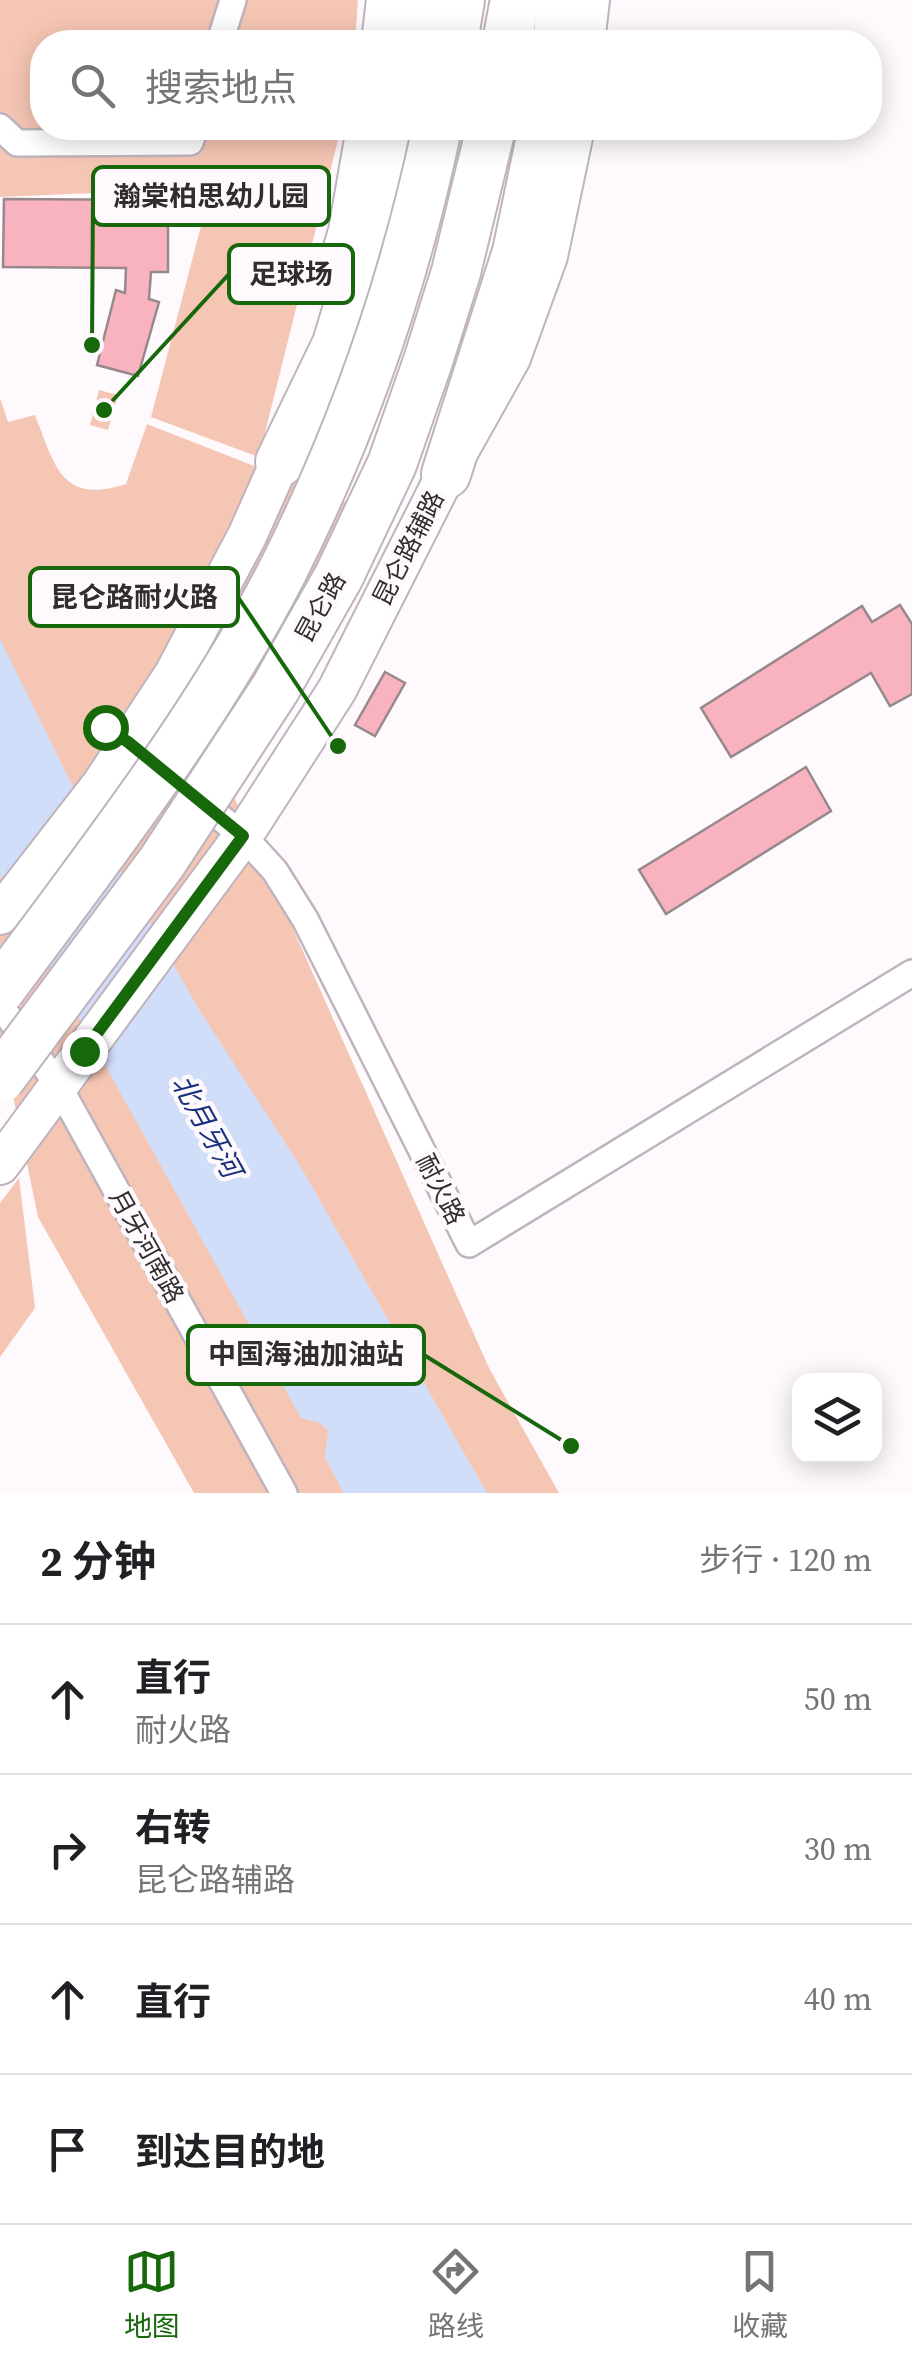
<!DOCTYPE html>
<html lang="zh">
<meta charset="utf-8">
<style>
body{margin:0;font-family:"Source Serif 4","Noto Sans SC",serif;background:#f6f6f6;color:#202124}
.controls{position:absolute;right:30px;bottom:30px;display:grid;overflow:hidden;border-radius:20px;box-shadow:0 5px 25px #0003}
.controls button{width:90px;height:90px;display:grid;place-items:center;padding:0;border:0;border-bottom:2px solid #e0e0e0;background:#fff;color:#202124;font:50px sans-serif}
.stop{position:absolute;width:30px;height:30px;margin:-22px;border:8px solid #16680b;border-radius:50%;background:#fff}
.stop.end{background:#16680b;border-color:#fff;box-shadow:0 2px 10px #0008}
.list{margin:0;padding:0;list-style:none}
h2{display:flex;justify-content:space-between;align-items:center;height:130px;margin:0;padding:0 40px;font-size:42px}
h2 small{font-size:32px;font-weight:400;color:#757577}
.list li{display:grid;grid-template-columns:65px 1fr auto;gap:30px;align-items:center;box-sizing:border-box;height:150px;padding:0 40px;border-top:2px solid #e0e0e0}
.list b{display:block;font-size:38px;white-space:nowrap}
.list p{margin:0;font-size:32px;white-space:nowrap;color:#757577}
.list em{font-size:32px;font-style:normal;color:#757577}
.icon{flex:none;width:55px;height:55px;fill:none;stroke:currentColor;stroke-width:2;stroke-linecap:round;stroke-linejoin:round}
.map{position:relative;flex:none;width:912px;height:1493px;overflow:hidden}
.search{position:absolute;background:#fff;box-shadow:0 5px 25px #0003;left:30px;right:30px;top:30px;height:110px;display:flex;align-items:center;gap:25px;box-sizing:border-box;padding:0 35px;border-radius:40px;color:#757577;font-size:38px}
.sheet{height:730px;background:#fff}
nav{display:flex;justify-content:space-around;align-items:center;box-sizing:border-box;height:140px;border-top:2px solid #e0e0e0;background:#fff;font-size:28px;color:#757577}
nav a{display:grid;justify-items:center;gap:5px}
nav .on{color:#16680b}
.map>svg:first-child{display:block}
.green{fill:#f6c6b4}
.water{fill:#d1defa}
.building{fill:#f9b3c0;stroke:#97898b;stroke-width:2.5}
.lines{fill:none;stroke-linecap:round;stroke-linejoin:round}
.street-casing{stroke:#bfb4bd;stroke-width:30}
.secondary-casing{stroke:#bfb4bd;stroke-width:42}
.highway-casing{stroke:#bfb4bd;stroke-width:52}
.street{stroke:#fff;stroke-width:25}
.secondary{stroke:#fff;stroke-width:38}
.highway{stroke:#fff;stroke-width:48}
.highway-bridge-casing{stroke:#bfb4bd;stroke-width:52;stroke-linecap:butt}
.highway-bridge{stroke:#fff;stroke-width:48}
.route{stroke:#16680b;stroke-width:12}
.labels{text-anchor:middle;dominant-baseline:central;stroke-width:9;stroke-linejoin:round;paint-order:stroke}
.street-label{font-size:25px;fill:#302c2f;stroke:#fef9fd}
.water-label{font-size:28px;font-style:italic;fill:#19317d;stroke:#fef9fd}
.leader{fill:none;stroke:#16680b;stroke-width:4}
.callout-dot{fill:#16680b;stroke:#fef9fd;stroke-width:4}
.callout{fill:#fef9fd;stroke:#16680b;stroke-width:4}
.callout-label{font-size:28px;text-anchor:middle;font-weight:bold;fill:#302c2f}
</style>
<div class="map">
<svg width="912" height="1493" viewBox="0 0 912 1493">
<rect width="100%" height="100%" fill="#fef9fd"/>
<!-- green -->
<g class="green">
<path d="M0 0H358L355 42H42V128H341L259 457 151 417 211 188 0 197Z"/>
<path d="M99 390 118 395 108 430 90 425Z"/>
<path d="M0 398 8 422 35 415C55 466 61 505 126 484L147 424 351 504 215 754 489 1368 559 1493H194L38 1217 0 1033Z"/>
<path d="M19 1178 35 1308 0 1357V1203Z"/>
</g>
<!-- water -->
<path class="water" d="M0 639 72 785 198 1008 302 1169 487 1493H344L325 1458 328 1431 320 1423 301 1418 0 876Z"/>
<!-- building -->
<g class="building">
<path d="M4 199 168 200V272H151L149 299 159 302 138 376 97 365 116 290 125 293 126 268 3 267Z"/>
<path d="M900 605 912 624V694L890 706 871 673 731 757 701 708 862 606 872 622Z"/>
<path d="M385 672 405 683 375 736 355 725Z"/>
<path d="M806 767 831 811 666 914 639 870Z"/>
</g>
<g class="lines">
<defs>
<g id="street">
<path d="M220 42 233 0"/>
<path d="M0 127 17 143 190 142 195 128"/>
<path d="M105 727 141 752"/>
<path d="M195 797 243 836 275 871 305 919 469 1244 912 973"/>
<path d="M0 1005 58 1085 284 1493"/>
</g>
<g id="secondary">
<path d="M381 42 386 0"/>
<path d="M585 42 590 0"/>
<path d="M337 268 348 231 366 128"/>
<path d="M0 915 101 785 174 674 247 536 280 462 288 436"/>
<path d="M0 1165 243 836 337 690 446 474 511 358 548 256 575 128"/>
</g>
<g id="highway">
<path d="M411 42 416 0"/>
<path d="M453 42 460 0"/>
<path d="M507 42 515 0"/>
<path d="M557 42 562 0"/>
<path d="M280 462 337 344 379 204 397 128"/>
<path d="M446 474 517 252 543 128"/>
</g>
</defs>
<!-- street casing -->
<use href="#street" class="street-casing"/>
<!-- secondary casing -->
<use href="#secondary" class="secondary-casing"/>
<!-- highway casing -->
<use href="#highway" class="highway-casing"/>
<!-- street -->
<use href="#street" class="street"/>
<!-- secondary -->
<use href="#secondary" class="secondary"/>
<!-- highway -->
<use href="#highway" class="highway"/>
<defs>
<g id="highway-bridge">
<path d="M0 990C100 855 206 720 283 570 353 431 405 280 437 128"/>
<path d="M0 1079 162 862 275 689 339 576 392 464 428 361 456 272 491 128"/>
</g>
</defs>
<!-- highway-bridge casing -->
<use href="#highway-bridge" class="highway-bridge-casing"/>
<!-- highway-bridge -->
<use href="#highway-bridge" class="highway-bridge"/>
</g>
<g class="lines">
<!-- route -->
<path class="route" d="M84 1051 243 836 128 742 105 727"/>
</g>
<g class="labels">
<!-- street labels -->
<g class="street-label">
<text transform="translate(408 548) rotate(-63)">昆仑路辅路</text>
<text transform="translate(320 607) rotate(-61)">昆仑路</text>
<text transform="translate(441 1189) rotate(63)">耐火路</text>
<text transform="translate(147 1246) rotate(61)">月牙河南路</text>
</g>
<!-- water labels -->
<g class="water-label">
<text transform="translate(207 1126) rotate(61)">北月牙河</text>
</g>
</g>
<!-- callouts -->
<path class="leader" d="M92 345L93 196M104 410L229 274M338 746L238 597M571 1446L424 1355"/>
<g class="callout-dot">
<circle cx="92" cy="345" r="10"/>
<circle cx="104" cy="410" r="10"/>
<circle cx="338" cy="746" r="10"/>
<circle cx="571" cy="1446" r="10"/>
</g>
<g class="callout">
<rect x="93" y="167" width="236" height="58" rx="10"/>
<rect x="229" y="245" width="124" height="58" rx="10"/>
<rect x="30" y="568" width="208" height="58" rx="10"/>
<rect x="188" y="1326" width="236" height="58" rx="10"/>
</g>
<g class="callout-label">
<text x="211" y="206">瀚棠柏思幼儿园</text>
<text x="291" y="284">足球场</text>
<text x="134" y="607">昆仑路耐火路</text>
<text x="306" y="1364">中国海油加油站</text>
</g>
</svg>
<div class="controls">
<button><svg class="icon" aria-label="layers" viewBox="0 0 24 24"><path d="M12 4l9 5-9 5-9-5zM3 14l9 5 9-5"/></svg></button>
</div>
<div class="stop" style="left:105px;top:727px"></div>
<div class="stop end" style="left:84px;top:1051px"></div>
<div class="search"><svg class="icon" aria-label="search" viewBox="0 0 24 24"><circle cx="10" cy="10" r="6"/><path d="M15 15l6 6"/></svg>搜索地点</div>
</div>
<section class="sheet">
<h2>2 分钟<small>步行 · 120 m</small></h2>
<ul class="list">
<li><svg class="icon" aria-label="ahead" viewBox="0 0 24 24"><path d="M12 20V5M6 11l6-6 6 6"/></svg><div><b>直行</b><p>耐火路</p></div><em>50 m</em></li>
<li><svg class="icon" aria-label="right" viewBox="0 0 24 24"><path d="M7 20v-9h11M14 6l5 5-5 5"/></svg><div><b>右转</b><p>昆仑路辅路</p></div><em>30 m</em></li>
<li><svg class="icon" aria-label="ahead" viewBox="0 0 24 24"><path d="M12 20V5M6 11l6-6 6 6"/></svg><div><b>直行</b></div><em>40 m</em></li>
<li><svg class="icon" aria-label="arrive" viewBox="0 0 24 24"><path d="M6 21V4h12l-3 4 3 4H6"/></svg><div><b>到达目的地</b></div></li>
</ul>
</section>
<nav>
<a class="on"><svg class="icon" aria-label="map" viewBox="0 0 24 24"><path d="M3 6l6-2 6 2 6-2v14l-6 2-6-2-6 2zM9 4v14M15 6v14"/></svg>地图</a>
<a><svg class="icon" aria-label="directions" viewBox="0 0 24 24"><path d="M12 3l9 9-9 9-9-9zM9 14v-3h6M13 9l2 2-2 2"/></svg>路线</a>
<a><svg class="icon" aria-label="saved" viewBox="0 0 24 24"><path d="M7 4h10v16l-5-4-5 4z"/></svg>收藏</a>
</nav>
